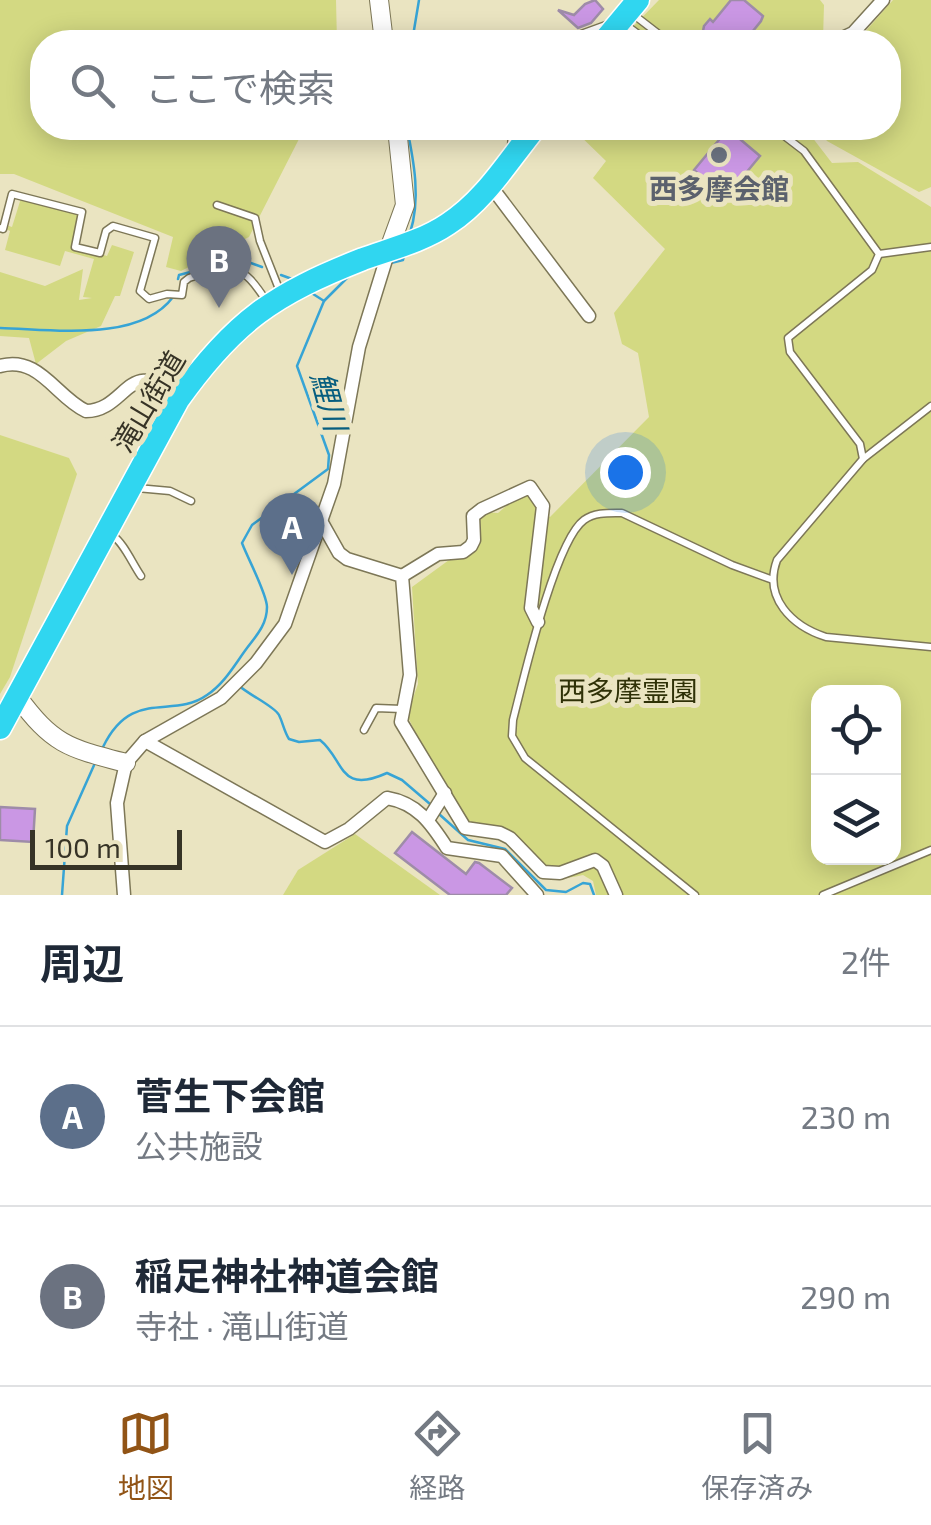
<!DOCTYPE html>
<html lang="ja">
<meta charset="utf-8">
<style>
body{margin:0;font-family:"Exo 2","Noto Sans JP",sans-serif;background:#f6f6f7;color:#1f2937}
.controls{position:absolute;right:30px;bottom:30px;display:grid;overflow:hidden;border-radius:20px;box-shadow:0 5px 25px #0003}
.controls button{width:90px;height:90px;display:grid;place-items:center;padding:0;border:0;border-bottom:2px solid #e0e1e3;background:#fff;color:#1f2937;font:50px sans-serif}
.scale{position:absolute;left:30px;bottom:25px;width:152px;box-sizing:border-box;padding-left:10px;border:5px solid #363326;border-top:0;font-size:28px;line-height:35px;white-space:nowrap;color:#363326;-webkit-text-stroke:8px #eae4c1;paint-order:stroke}
.you{position:absolute;left:625px;top:472px;width:35px;height:35px;margin:-25px;border:8px solid #fff;border-radius:50%;background:#1a73e8;box-shadow:0 0 0 15px #1a73e833}
.badge{display:grid;place-items:center;width:65px;height:65px;border-radius:50%;background:#915416;color:#fff;font-size:32px;font-weight:700}
.pin{position:absolute;translate:-50% -82px;filter:drop-shadow(0 2px 5px #0008)}
.pin::after{content:'';position:absolute;top:52px;width:35px;height:30px;background:inherit;clip-path:polygon(0 0,100% 0,50% 100%)}
.list{margin:0;padding:0;list-style:none}
h2{display:flex;justify-content:space-between;align-items:center;height:130px;margin:0;padding:0 40px;font-size:42px}
h2 small{font-size:32px;font-weight:400;color:#747a83}
.list li{display:grid;grid-template-columns:65px 1fr auto;gap:30px;align-items:center;box-sizing:border-box;height:180px;padding:0 40px;border-top:2px solid #e0e1e3}
.list b{display:block;font-size:38px;white-space:nowrap}
.list p{margin:0;font-size:32px;white-space:nowrap;color:#747a83}
.list em{font-size:32px;font-style:normal;color:#747a83}
.icon{flex:none;width:55px;height:55px;fill:none;stroke:currentColor;stroke-width:2;stroke-linecap:round;stroke-linejoin:round}
.map{position:relative;flex:none;width:931px;height:895px;overflow:hidden}
.search{position:absolute;background:#fff;box-shadow:0 5px 25px #0003;left:30px;right:30px;top:30px;height:110px;display:flex;align-items:center;gap:25px;box-sizing:border-box;padding:0 35px;border-radius:40px;color:#747a83;font-size:38px}
.sheet{height:490px;background:#fff}
nav{display:flex;justify-content:space-around;align-items:center;box-sizing:border-box;height:140px;border-top:2px solid #e0e1e3;background:#fff;font-size:28px;color:#747a83}
nav a{display:grid;justify-items:center;gap:5px}
nav .on{color:#915416}
.map>svg:first-child{display:block}
.green{fill:#d3d982;fill-rule:evenodd}
.lines{fill:none;stroke-linecap:round;stroke-linejoin:round}
.stream{stroke:#37a4d5;stroke-width:2.5}
.building{fill:#ca97e4;stroke:#9e8ca8;stroke-width:2.5}
.lane-casing{stroke:#7d7757;stroke-width:9}
.street-casing{stroke:#7d7757;stroke-width:15}
.secondary-casing{stroke:#7d7757;stroke-width:20}
.highway-casing{stroke:#fff;stroke-width:25}
.lane{stroke:#fff;stroke-width:6}
.street{stroke:#fff;stroke-width:12}
.secondary{stroke:#fff;stroke-width:18}
.highway{stroke:#30d6f0;stroke-width:22}
.worship-dot{fill:#6b7280;stroke:#eae4c1;stroke-width:4}
.labels{text-anchor:middle;dominant-baseline:central;stroke-width:10;stroke-linejoin:round;paint-order:stroke}
.worship-label{font-size:28px;font-weight:bold;fill:#5b616d;stroke:#eae4c1}
.street-label{font-size:28px;fill:#363326;stroke:#eae4c1}
.park-label{font-size:28px;fill:#2f3107;stroke:#eae4c1}
.water-label{font-size:30px;font-style:italic;fill:#075e7f;stroke:#eae4c1}
</style>
<div class="map">
<svg width="931" height="895" viewBox="0 0 931 895">
<rect width="100%" height="100%" fill="#eae4c1"/>
<!-- green -->
<g class="green">
<path d="M0 0H336L337 42H42V128H312L299 139 249 237 181 271 166 267 173 237 14 174H0Z"/>
<path d="M659 0H820L824 5 823 39 821 42H618Z"/>
<path d="M893 0H931V187L919 192 827 141 817 128H888V42H856Z"/>
<path d="M572 128H805L832 163 858 162 931 207V895H596L593 881 583 875C527 888 540 861 502 838 491 832 477 828 465 823 447 785 424 752 407 715L418 684 412 587 449 560 465 556 473 524 483 512 498 513 520 494 530 496 536 507 550 517 649 417 638 353 622 344 614 313 665 249 593 178 606 161ZM818 692H894V858H818Z"/>
<path d="M22 195 78 211 72 245 107 256 112 245 134 252 120 296H115L101 326 66 341 36 364 29 338 0 336V272L45 286 83 269 79 300 92 298 83 297 94 259 65 251 60 266 5 250 10 231 0 226V223L12 227Z"/>
<path d="M0 435 69 458 77 474 10 677 0 694Z"/>
<path d="M355 834 440 895H283L298 870Z"/>
</g>
<g class="lines">
<!-- stream -->
<g class="stream">
<path d="M412 42 419 0"/>
<path d="M407 128C414 162 421 199 410 233"/>
<path d="M391 263 403 260 404 255"/>
<path d="M281 275 292 279"/>
<path d="M178 279 179 275 240 259 262 267"/>
<path d="M310 292 324 301"/>
<path d="M0 328C51 329 139 343 173 297"/>
<path d="M238 685C249 695 274 706 279 715 283 723 284 731 289 739L299 742 320 740C345 760 338 795 387 773L402 780 430 804"/>
<path d="M103 747C132 687 172 720 207 695 225 683 235 664 247 648 257 635 267 624 267 607 267 594 248 559 242 543L252 525 328 469 329 455 297 366 324 301 350 275"/>
<path d="M439 814 468 840 505 849 546 890 566 892 583 883 590 884 594 895"/>
<path d="M62 895 67 826 95 763"/>
</g>
</g>
<!-- building -->
<g class="building">
<path d="M595 0 603 9 591 23 578 28 558 10 574 15 585 4Z"/>
<path d="M731 0H744L763 16 761 21 744 42H702L708 35 703 31 704 26 710 19 713 22Z"/>
<path d="M728 129 760 156 721 203 707 188 710 184 694 170Z"/>
<path d="M0 807 35 809 33 842 0 840Z"/>
<path d="M412 832 466 874 475 862 479 863 512 888 506 895H450L395 853Z"/>
</g>
<g class="lines">
<defs>
<g id="lane">
<path d="M634 15 669 42"/>
<path d="M626 25 649 42"/>
<path d="M774 128 804 151 879 254 872 270 788 338 790 352 860 444 863 459 777 560C763 598 792 626 826 637L931 647"/>
<path d="M217 205 255 218 260 241 281 294"/>
<path d="M0 228 3 229 12 194 82 212 75 247 100 253 106 231 113 226 155 238 140 291 149 299 167 294 182 295 184 282 189 278C233 263 242 263 267 302"/>
<path d="M879 254 931 247"/>
<path d="M863 459 931 406"/>
<path d="M137 488 170 491 191 501"/>
<path d="M112 535C124 543 132 563 141 576"/>
<path d="M364 730 376 708 402 709"/>
<path d="M695 895 525 758 512 736 513 720C523 681 555 541 584 520 595 512 609 513 622 513L732 565 773 580"/>
<path d="M823 895 931 850"/>
</g>
<g id="street">
<path d="M568 42 612 26"/>
<path d="M834 42 853 33 883 0"/>
<path d="M514 152 515 128"/>
<path d="M490 185 589 316"/>
<path d="M0 366C39 355 56 397 86 411 127 411 129 351 178 400"/>
<path d="M321 521 339 553 347 559 402 576 410 675 401 722 465 828 500 833 510 838 543 872 560 873 595 860 603 866 616 895"/>
<path d="M402 576 438 554 463 552 471 546 474 540 473 516 482 509 530 487 543 506 531 608 538 622"/>
<path d="M145 741 325 842 349 829 387 798C417 803 431 823 447 848L502 856 537 895"/>
<path d="M428 820 445 793"/>
<path d="M124 895 117 803 126 763 145 741 221 698 256 663 285 624 334 484 359 347 389 250"/>
</g>
<g id="secondary">
<path d="M379 0 384 42"/>
<path d="M389 249 405 205 397 128"/>
<path d="M17 696C53 745 68 748 126 763"/>
</g>
<g id="highway">
<path d="M603 42 638 0"/>
<path d="M0 728 178 400C234 321 274 294 363 259 391 249 423 241 448 224 485 200 508 161 535 128"/>
</g>
</defs>
<!-- lane casing -->
<use href="#lane" class="lane-casing"/>
<!-- street casing -->
<use href="#street" class="street-casing"/>
<!-- secondary casing -->
<use href="#secondary" class="secondary-casing"/>
<!-- highway casing -->
<use href="#highway" class="highway-casing"/>
<!-- lane -->
<use href="#lane" class="lane"/>
<!-- street -->
<use href="#street" class="street"/>
<!-- secondary -->
<use href="#secondary" class="secondary"/>
<!-- highway -->
<use href="#highway" class="highway"/>
</g>
<!-- markers -->
<circle class="worship-dot" cx="719" cy="155" r="10"/>
<g class="labels">
<!-- worship labels -->
<g class="worship-label">
<text x="719" y="188">西多摩会館</text>
</g>
<!-- street labels -->
<g class="street-label">
<text transform="translate(148 401) rotate(-59)">滝山街道</text>
</g>
<!-- park labels -->
<g class="park-label">
<text x="628" y="690">西多摩霊園</text>
</g>
<!-- water labels -->
<g class="water-label">
<text transform="translate(330 401) rotate(75)">鯉川</text>
</g>
</g>
</svg>
<div class="controls">
<button><svg class="icon" aria-label="locate" viewBox="0 0 24 24"><circle cx="12" cy="12" r="6"/><path d="M12 2v4M12 18v4M2 12h4M18 12h4"/></svg></button>
<button><svg class="icon" aria-label="layers" viewBox="0 0 24 24"><path d="M12 4l9 5-9 5-9-5zM3 14l9 5 9-5"/></svg></button>
</div>
<div class="scale">100 m</div>
<div class="you"></div>
<div class="pin badge" style="left:292px;top:575px;background:#5c6f8a">A</div>
<div class="pin badge" style="left:219px;top:308px;background:#6b7280">B</div>
<div class="search"><svg class="icon" aria-label="search" viewBox="0 0 24 24"><circle cx="10" cy="10" r="6"/><path d="M15 15l6 6"/></svg>ここで検索</div>
</div>
<section class="sheet">
<h2>周辺<small>2件</small></h2>
<ul class="list">
<li><span class="badge" style="background:#5c6f8a">A</span><div><b>菅生下会館</b><p>公共施設</p></div><em>230 m</em></li>
<li><span class="badge" style="background:#6b7280">B</span><div><b>稲足神社神道会館</b><p>寺社 · 滝山街道</p></div><em>290 m</em></li>
</ul>
</section>
<nav>
<a class="on"><svg class="icon" aria-label="map" viewBox="0 0 24 24"><path d="M3 6l6-2 6 2 6-2v14l-6 2-6-2-6 2zM9 4v14M15 6v14"/></svg>地図</a>
<a><svg class="icon" aria-label="directions" viewBox="0 0 24 24"><path d="M12 3l9 9-9 9-9-9zM9 14v-3h6M13 9l2 2-2 2"/></svg>経路</a>
<a><svg class="icon" aria-label="saved" viewBox="0 0 24 24"><path d="M7 4h10v16l-5-4-5 4z"/></svg>保存済み</a>
</nav>
